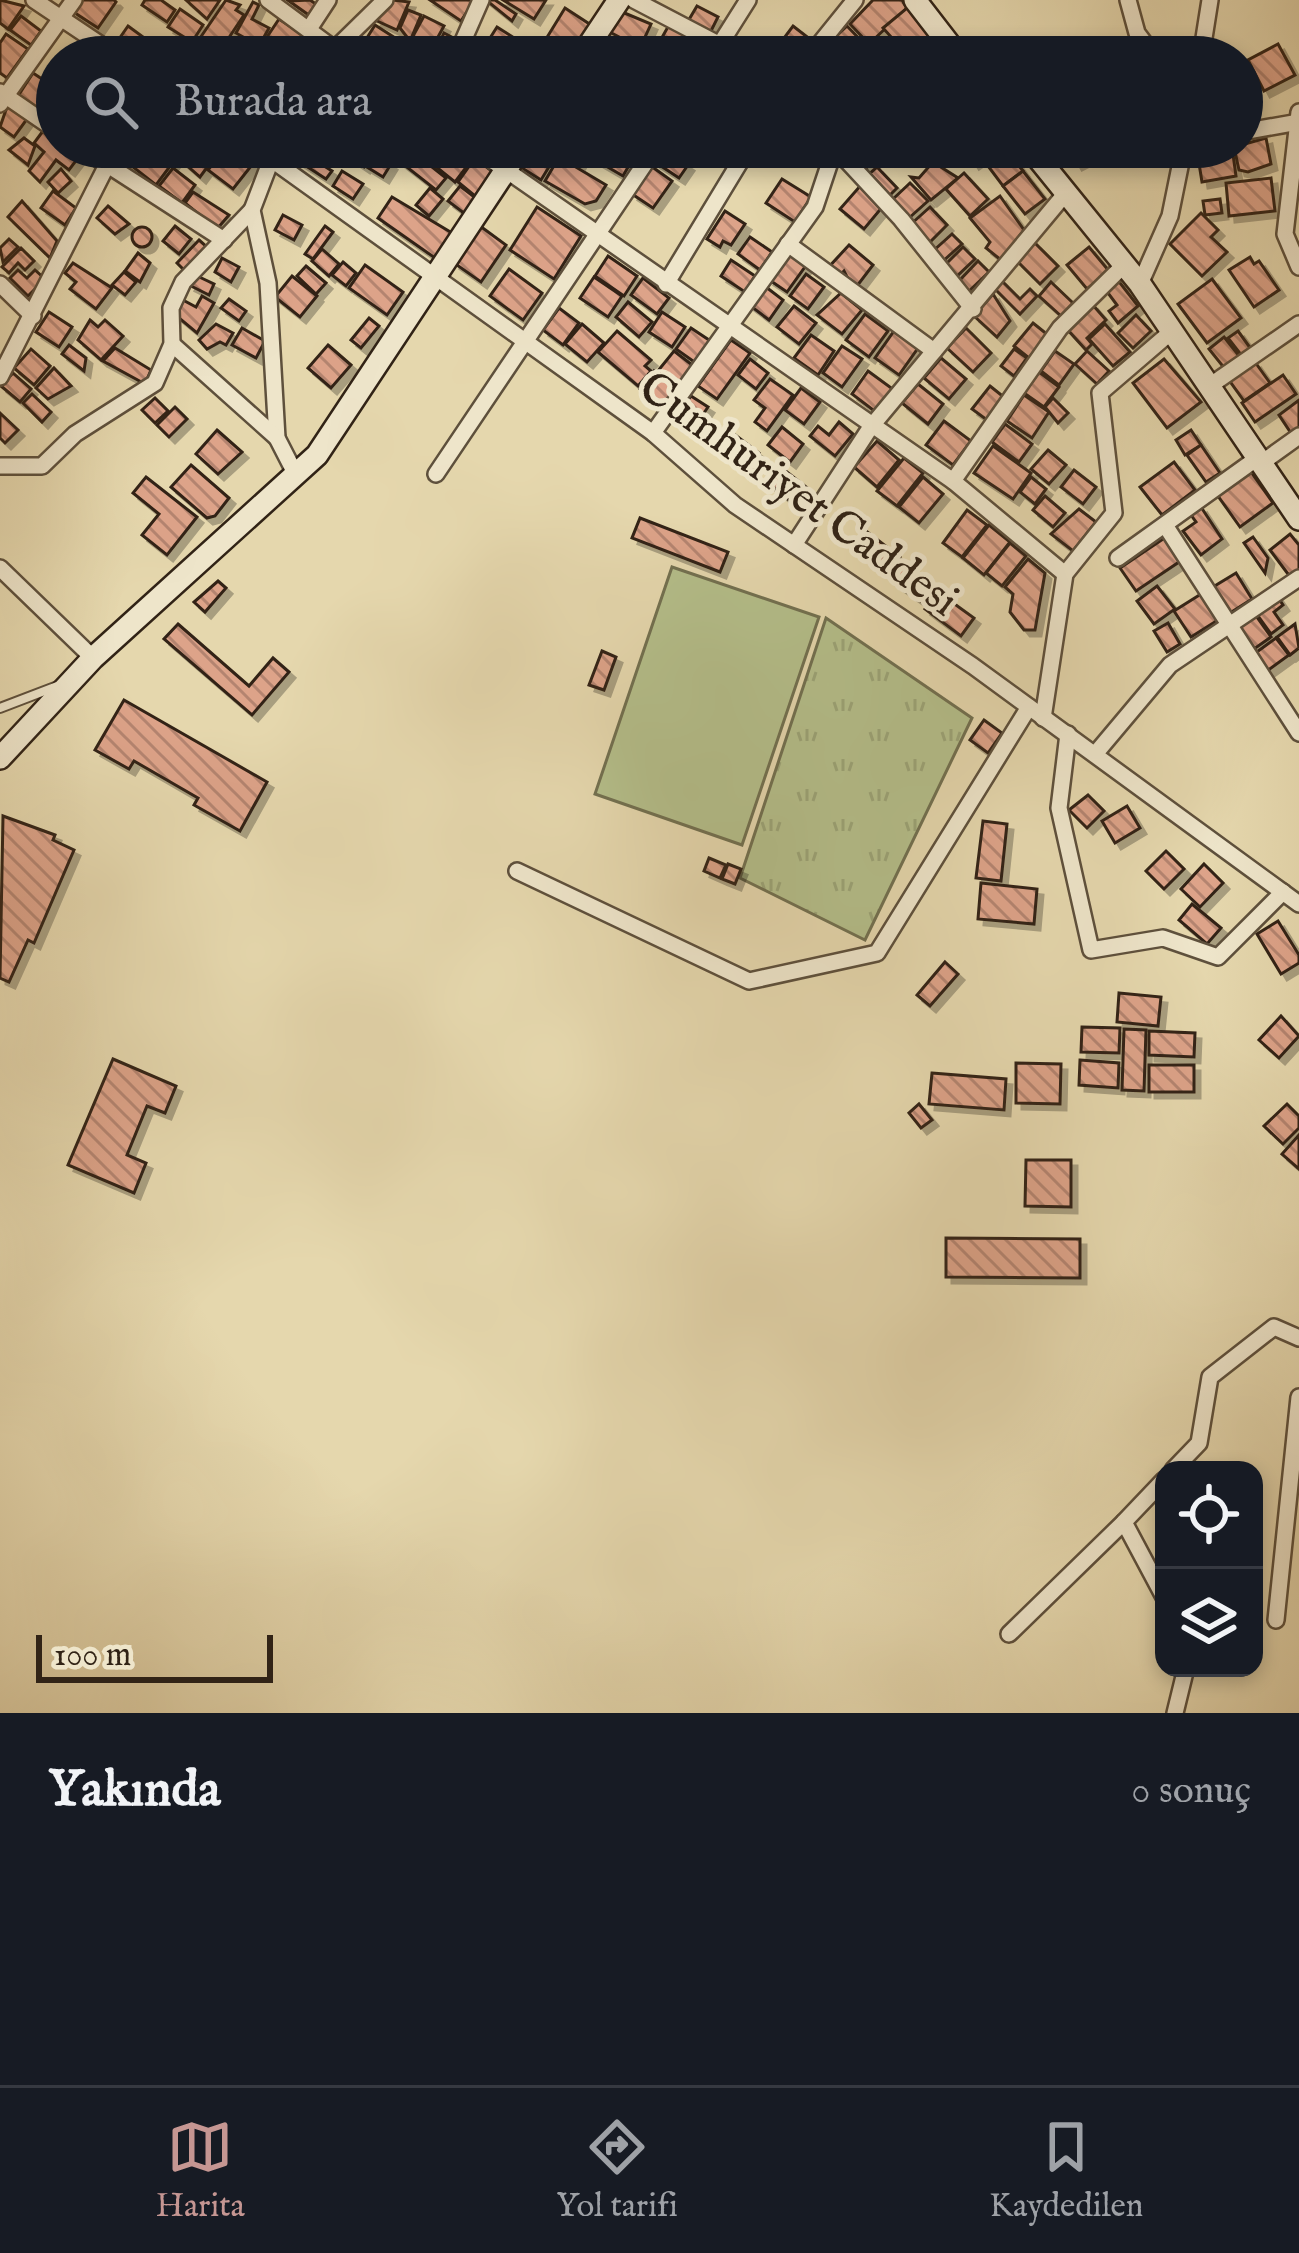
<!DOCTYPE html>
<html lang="tr">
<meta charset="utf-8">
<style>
body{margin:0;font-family:"IM FELL English",serif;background:#20242c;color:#f1f3f6}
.controls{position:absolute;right:36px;bottom:36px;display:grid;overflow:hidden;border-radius:24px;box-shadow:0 6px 18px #0003}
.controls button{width:108px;height:108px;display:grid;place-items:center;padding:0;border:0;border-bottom:3px solid #363941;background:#171b24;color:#f1f3f6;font:60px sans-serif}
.scale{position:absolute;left:36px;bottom:30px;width:237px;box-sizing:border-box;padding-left:12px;border:6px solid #312316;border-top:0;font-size:33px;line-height:42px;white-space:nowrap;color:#312316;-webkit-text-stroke:9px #eee5ca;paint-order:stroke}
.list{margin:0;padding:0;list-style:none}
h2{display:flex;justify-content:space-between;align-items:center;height:156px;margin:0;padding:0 48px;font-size:51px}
h2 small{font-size:39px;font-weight:400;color:#9ea1a6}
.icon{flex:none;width:66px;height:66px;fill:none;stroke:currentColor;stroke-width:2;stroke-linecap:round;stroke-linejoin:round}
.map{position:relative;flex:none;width:1299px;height:1713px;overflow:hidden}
.search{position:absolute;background:#171b24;box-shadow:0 6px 18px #0003;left:36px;right:36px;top:36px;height:132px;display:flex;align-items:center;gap:30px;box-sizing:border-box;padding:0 42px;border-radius:66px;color:#9ea1a6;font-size:45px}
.sheet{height:372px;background:#171b24}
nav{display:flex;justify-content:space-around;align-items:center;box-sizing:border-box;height:168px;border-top:3px solid #363941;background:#171b24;font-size:33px;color:#9ea1a6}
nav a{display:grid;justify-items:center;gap:6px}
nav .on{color:#c59692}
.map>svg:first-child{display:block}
.grass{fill:url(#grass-tufts);stroke:#727050;stroke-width:3}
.pitch{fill:#b4be8a;stroke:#727050;stroke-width:3}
.building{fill:url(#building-back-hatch);stroke:#312316;stroke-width:3;filter:url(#shadow)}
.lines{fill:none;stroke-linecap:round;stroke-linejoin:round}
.lane-casing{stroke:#5e503c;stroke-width:12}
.street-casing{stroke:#5e503c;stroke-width:20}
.secondary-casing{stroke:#312316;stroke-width:26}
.lane{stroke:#eee5ca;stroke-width:8}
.street{stroke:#eee5ca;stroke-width:15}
.secondary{stroke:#eee5ca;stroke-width:21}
.labels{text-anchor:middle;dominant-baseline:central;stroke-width:10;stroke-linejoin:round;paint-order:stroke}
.street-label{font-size:45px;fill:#312316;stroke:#eee5ca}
</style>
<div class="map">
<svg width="1299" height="1713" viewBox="0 0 1299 1713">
<defs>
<pattern id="grass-tufts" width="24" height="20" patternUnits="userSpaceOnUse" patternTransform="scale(3)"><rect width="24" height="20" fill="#b4be8a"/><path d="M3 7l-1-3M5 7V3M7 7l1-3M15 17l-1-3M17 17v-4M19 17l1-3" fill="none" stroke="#9ba376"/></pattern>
<pattern id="building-back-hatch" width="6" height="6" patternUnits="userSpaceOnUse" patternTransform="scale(3)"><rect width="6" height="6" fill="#dda389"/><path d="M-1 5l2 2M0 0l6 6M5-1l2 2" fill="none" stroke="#b4846f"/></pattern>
<filter id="shadow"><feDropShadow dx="6" dy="6" stdDeviation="0" flood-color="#0004"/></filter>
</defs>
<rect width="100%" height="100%" fill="#e5d7ad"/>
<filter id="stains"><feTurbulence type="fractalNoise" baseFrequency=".00167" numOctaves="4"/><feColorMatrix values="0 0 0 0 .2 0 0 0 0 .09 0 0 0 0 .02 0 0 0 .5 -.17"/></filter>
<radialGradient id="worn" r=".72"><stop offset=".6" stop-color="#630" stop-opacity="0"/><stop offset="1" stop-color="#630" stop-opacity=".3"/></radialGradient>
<!-- grass -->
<path class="grass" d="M826 618 972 718 865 940 740 878Z"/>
<!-- pitch -->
<path class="pitch" d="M672 567 819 617 742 845 595 794Z"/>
<!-- building -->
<g class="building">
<path d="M0 0 24 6 8 29 0 23Z"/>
<path d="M80 0H114L116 2 98 28 72 11Z"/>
<path d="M145 0H161L175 10 167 22 142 5Z"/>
<path d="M186 0H220L207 19Z"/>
<path d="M226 0 240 5 236 10 244 15 218 54 198 41Z"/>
<path d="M310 0 320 7 313 18 289 1Z"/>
<path d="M393 0 409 2 397 30 375 20Z"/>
<path d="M430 0H472V4L461 21Z"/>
<path d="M486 0H495L516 14 512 21Z"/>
<path d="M503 0H546L534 19Z"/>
<path d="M873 0H902L907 8 869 44 850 24Z"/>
<path d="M253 2 259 5 252 19 269 28 259 46 236 33Z"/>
<path d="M697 6 718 17 709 35 687 23Z"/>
<path d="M565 8 591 25 570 57H545L538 52Z"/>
<path d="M907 8 932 38 909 57 883 28Z"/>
<path d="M180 9 203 25 192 42 168 27Z"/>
<path d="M615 9 651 24 640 48 604 29Z"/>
<path d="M408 10 421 15 410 41 400 28Z"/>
<path d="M21 16 41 31 31 45 10 30Z"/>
<path d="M424 16 444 26 432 48 412 38Z"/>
<path d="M279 19 314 42 305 57H278L261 46Z"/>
<path d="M375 25 406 45 398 57H373L360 49Z"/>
<path d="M669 25 704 45 697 57 660 41Z"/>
<path d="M128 26 154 45 146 57 117 42Z"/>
<path d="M793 26 815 43 804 57 781 42Z"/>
<path d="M847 26 873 53 868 57H844L830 42Z"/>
<path d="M497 27 536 52 533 57H503L485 46Z"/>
<path d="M444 33 459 41 451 57H433Z"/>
<path d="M6 34 28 49 7 78 0 73V43Z"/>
<path d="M604 34 636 54 634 57H591Z"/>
<path d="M162 38 178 48 181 43 189 48 183 57H151Z"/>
<path d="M1278 44 1295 75 1264 91 1248 60Z"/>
<path d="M33 73 54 87 38 110 18 96Z"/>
<path d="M8 104 27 119 14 137 0 127Z"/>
<path d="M43 131 57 147 78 158 69 170 56 160 40 182 29 171 44 152 34 143Z"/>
<path d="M24 138 35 146 28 165 9 150Z"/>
<path d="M1266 138 1271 164 1248 172 1239 170 1234 147Z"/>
<path d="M148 147 174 161 156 185 133 167Z"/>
<path d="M166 147H191L211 162 200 177Z"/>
<path d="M226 147H237L255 161 233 189 208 170Z"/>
<path d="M354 147 374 151 364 167 348 156Z"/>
<path d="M401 147 416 155 423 147 438 159 432 167 446 178 436 190 394 157Z"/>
<path d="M450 147 474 157 455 182 435 166Z"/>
<path d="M530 147H561L541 180 519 166Z"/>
<path d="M565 147H581L586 150 579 163 561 153Z"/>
<path d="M591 147H626L636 153 623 176 587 155Z"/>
<path d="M863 147H879L884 153 865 169 853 155Z"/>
<path d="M963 147H996L973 163Z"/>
<path d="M996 147H1005L1023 171 1003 186 982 158Z"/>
<path d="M1067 147H1109L1076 164Z"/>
<path d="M1232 147 1236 176 1202 182 1197 151Z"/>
<path d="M664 149 688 165 679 178 655 162Z"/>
<path d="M302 152 332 171 326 179 297 160Z"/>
<path d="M559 157 606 185 596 201 585 204 545 181Z"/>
<path d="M382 158 391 164 383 177 367 167 373 159 379 163Z"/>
<path d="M475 158 493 172 475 196 458 182Z"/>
<path d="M933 162 958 178 931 200 911 177 919 178Z"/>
<path d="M651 166 672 181 653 208 632 194Z"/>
<path d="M877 167 897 188 889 196 869 174Z"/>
<path d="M173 168 195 185 182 203 159 186Z"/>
<path d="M61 169 71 181 58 193 48 182Z"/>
<path d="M342 171 363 184 353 199 333 186Z"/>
<path d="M1023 171 1045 199 1025 214 1003 186Z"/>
<path d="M964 173 988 199 970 216 946 189Z"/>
<path d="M1271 178 1275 211 1229 216 1226 183Z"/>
<path d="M782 179 811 197 795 222 766 203Z"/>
<path d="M910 183 928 201 909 218 892 200Z"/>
<path d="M861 185 884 205 864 229 840 209Z"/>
<path d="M460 186 477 199 465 214 448 201Z"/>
<path d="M430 188 443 199 429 216 416 205Z"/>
<path d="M53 191 76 208 65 225 41 208Z"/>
<path d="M193 192 229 215 217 229 185 203Z"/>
<path d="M1000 196 1024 230 1001 260 986 248 990 242 970 218Z"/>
<path d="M392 197 452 233 435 258 378 218Z"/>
<path d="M1220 199 1222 213 1205 215 1203 201Z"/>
<path d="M22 201 57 241 50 258 8 217Z"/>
<path d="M108 206 129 224 115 234 97 218Z"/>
<path d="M537 207 581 236 554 279 510 250Z"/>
<path d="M930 207 947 225 928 244 910 225Z"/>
<path d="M725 211 745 224 731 245 723 241 720 247 707 239Z"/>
<path d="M1201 213 1218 230 1211 237 1227 252 1202 276 1170 244Z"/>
<path d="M283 215 302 225 294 240 275 230Z"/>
<path d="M175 226 191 239 179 254 163 241Z"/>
<path d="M325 226 333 232 313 259 305 254Z"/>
<path d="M480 226 506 245 481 282 454 263Z"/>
<circle cx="142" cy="237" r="10"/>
<path d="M952 234 962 244 942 262 932 252Z"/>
<path d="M750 237 772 252 760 270 738 254Z"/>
<path d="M9 239 18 247 3 262 0 248Z"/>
<path d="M199 240 207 247 185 271 177 263Z"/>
<path d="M1035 243 1058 266 1040 284 1017 261Z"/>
<path d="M849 245 873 265 854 290 844 271 837 278 827 269Z"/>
<path d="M963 247 975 259 956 277 945 265Z"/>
<path d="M1089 247 1109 271 1087 289 1067 265Z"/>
<path d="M21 248 34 261 25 270 18 263 9 273 2 267Z"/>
<path d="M322 249 339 264 329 276 312 261Z"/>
<path d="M788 250 807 264 787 292 768 279Z"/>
<path d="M138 253 150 263 140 282 125 271Z"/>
<path d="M608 256 637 276 624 296 595 276Z"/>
<path d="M1250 257 1254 264 1259 261 1279 290 1254 307 1229 270Z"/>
<path d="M222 258 239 267 231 282 215 272Z"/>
<path d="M731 260 755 276 745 292 721 276Z"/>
<path d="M978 261 989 272 968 292 958 282Z"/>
<path d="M343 262 356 273 346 286 332 275Z"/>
<path d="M73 263 112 288 96 309 70 289 76 282 65 273Z"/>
<path d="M365 265 403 292 387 315 349 288Z"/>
<path d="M306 266 326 283 316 294 297 276Z"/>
<path d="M509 269 542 293 523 320 490 296Z"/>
<path d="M18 270 27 278 35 270 45 279 28 296 10 278Z"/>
<path d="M124 272 136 282 125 295 112 285Z"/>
<path d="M806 274 824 287 808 309 790 296Z"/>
<path d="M195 275 214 284 209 295 189 285Z"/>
<path d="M292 276 317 296 300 317 275 297Z"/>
<path d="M594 277 622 296 608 317 580 298Z"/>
<path d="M643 278 669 298 657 314 631 295Z"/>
<path d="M1000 279 1020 299 1030 289 1037 296 1020 314 993 287Z"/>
<path d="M1117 279 1138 306 1118 323 1109 311 1117 305 1105 289Z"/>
<path d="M1212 279 1241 318 1207 343 1178 304Z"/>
<path d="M1051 282 1073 303 1061 316 1039 296Z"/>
<path d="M762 284 783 300 769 320 748 304Z"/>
<path d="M841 293 862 310 842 334 817 315Z"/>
<path d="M993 294 1010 321 997 337 974 316Z"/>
<path d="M202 296 214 303 197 333 173 313 181 299 196 307Z"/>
<path d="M229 299 246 311 239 321 221 308Z"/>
<path d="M628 302 652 322 639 337 616 317Z"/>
<path d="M1092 304 1106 320 1087 338 1092 344 1086 350 1066 328Z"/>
<path d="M794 306 816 323 799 344 777 327Z"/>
<path d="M559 308 579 323 563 345 543 330Z"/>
<path d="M49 312 72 327 59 347 36 332Z"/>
<path d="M662 312 685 327 672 347 649 332Z"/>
<path d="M865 314 888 331 869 357 846 340Z"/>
<path d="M1136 315 1151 331 1133 348 1118 333Z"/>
<path d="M369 318 379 326 361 348 351 340Z"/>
<path d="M90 320 98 327 105 320 123 336 101 360 78 340Z"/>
<path d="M1033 323 1048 335 1029 358 1014 346Z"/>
<path d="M216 324 233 333 226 345 220 342 207 349 199 340Z"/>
<path d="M582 324 604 343 587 362 565 344Z"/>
<path d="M1105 324 1130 352 1113 366 1089 339Z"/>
<path d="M242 328 265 341 256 358 232 345Z"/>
<path d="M691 328 715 344 700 366 676 349Z"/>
<path d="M966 328 991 353 973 372 947 348Z"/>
<path d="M617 331 651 360 645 366 651 371 638 386 598 352Z"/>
<path d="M894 331 918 348 899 375 875 358Z"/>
<path d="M1238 331 1251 349 1242 356 1228 338Z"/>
<path d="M811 335 834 351 818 375 794 358Z"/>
<path d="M1224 337 1240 357 1225 369 1209 349Z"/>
<path d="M731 340 750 353 717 399 698 386Z"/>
<path d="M69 345 86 358 84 371 62 354Z"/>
<path d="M328 345 351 365 331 388 308 368Z"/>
<path d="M842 346 862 359 842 387 823 373Z"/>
<path d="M115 348 151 370 145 384 103 361Z"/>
<path d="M31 349 50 366 34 385 14 368Z"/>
<path d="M1014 349 1027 358 1014 376 1001 366Z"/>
<path d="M674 351 696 368 679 389 657 372Z"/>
<path d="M1055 351 1074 364 1059 385 1041 371Z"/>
<path d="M1087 351 1109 371 1097 384 1075 364Z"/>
<path d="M941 358 966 379 949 399 924 378Z"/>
<path d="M750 359 768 373 756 389 738 375Z"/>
<path d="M1164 359 1201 402 1167 428 1133 383Z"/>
<path d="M1255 362 1270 383 1244 401 1229 380Z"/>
<path d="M54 368 71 386 48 399 36 388Z"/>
<path d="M654 371 678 391 664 408 640 389Z"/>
<path d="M868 371 894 390 877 413 852 394Z"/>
<path d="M1039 372 1059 387 1044 407 1024 393Z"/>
<path d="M13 373 31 389 20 402 1 386Z"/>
<path d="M1283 375 1296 394 1255 422 1242 403Z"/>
<path d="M770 379 793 395 767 431 755 422 765 408 754 400Z"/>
<path d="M918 384 943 404 928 424 902 403Z"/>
<path d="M990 386 1005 398 987 420 972 409Z"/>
<path d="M801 388 820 402 804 424 785 410Z"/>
<path d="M32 394 51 412 42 422 23 403Z"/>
<path d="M1024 395 1049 412 1032 438 1007 421Z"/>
<path d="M691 396 708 407 693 429 676 417Z"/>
<path d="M155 398 168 411 155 423 142 410Z"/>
<path d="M1053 398 1068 413 1058 423 1045 407Z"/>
<path d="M1299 400V427L1291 433 1279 415Z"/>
<path d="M175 407 187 419 169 437 157 425Z"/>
<path d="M0 413 18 430 5 443 0 438Z"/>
<path d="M944 421 971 441 953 465 926 445Z"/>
<path d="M839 422 853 434 835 456 810 436 818 426 829 435Z"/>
<path d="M1005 424 1032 444 1019 462 992 442Z"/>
<path d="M782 427 803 444 790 462 768 445Z"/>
<path d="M726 428 759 453 746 470 713 446Z"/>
<path d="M217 430 242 452 218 474 196 454Z"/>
<path d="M1191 430 1201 445 1185 455 1176 440Z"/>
<path d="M877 441 899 460 877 487 854 467Z"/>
<path d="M1201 445 1220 473 1206 482 1187 455Z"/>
<path d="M993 446 1031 473 1013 499 974 473Z"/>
<path d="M1048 450 1066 465 1049 484 1031 469Z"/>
<path d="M904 458 923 473 897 506 877 491Z"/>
<path d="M1174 462 1195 490 1162 515 1140 487Z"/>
<path d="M191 465 229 498 215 516 207 518 171 487Z"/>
<path d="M778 465 810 490 798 507 765 481Z"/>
<path d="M1074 470 1096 487 1083 504 1061 487Z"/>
<path d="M1251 472 1273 503 1240 527 1218 496Z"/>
<path d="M146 477 197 517 167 555 142 535 159 514 133 493Z"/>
<path d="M923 477 943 494 919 523 899 507Z"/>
<path d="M1031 477 1046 489 1035 504 1020 492Z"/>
<path d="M1045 496 1065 513 1053 527 1033 510Z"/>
<path d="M1201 507 1222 539 1201 555 1183 531 1196 522 1191 515Z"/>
<path d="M1079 509 1096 522 1073 551 1051 534Z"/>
<path d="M967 510 987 525 962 557 943 543Z"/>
<path d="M640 518 728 552 720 572 632 538Z"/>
<path d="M989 525 1010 542 984 575 963 558Z"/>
<path d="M866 531 900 557 887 574 853 548Z"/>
<path d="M1290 534 1299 545V571L1291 578 1270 550Z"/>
<path d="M1166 537 1182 560 1136 591 1120 568Z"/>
<path d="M1253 537 1268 558 1265 573 1244 543Z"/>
<path d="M1010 543 1026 556 1002 586 986 573Z"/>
<path d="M1028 559 1045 573 1035 630H1024L1010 612 1013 594 1005 587Z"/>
<path d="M904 564 937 587 925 604 892 581Z"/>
<path d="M1236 573 1252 599 1230 613 1213 587Z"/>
<path d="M218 581 226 588 205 612 194 602Z"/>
<path d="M1157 586 1175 609 1154 624 1137 601Z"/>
<path d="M938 592 974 618 961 636 925 609Z"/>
<path d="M1201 594 1218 620 1191 637 1174 611Z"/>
<path d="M1277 596 1283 605 1274 612 1283 625 1271 634 1255 612Z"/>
<path d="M1254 613 1271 637 1254 649 1238 625Z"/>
<path d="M1168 623 1180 644 1167 652 1154 631Z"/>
<path d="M178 624 249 686 273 658 289 672 252 715 164 639Z"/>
<path d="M1295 624 1299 648 1290 655 1277 637Z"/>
<path d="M1276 638 1289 655 1267 671 1254 654Z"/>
<path d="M602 651 616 657 604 690 589 685Z"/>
<path d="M124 700 267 782 240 831 194 805 198 798 134 761 129 769 95 750Z"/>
<path d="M984 720 1002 733 988 753 970 740Z"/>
<path d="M1088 795 1104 811 1087 828 1069 810Z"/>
<path d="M1127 806 1140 828 1115 843 1102 821Z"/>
<path d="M3 816 55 835 53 840 74 850 34 943 28 940 9 982 0 978Z"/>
<path d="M983 821 1007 824 1001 881 976 878Z"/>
<path d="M1166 851 1184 869 1164 889 1146 871Z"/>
<path d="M709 858 726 865 720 878 704 871Z"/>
<path d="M728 864 741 869 735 884 722 879Z"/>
<path d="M1204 864 1223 883 1200 907 1181 889Z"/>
<path d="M981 883 1037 889 1034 924 978 919Z"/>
<path d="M1192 904 1221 928 1207 944 1179 920Z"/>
<path d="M1278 921 1299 955V963L1281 974 1257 934Z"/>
<path d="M945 962 958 974 930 1006 917 995Z"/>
<path d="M1119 993 1161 997 1158 1026 1117 1022Z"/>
<path d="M1281 1016 1299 1036 1279 1058 1259 1040Z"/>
<path d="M1082 1027 1120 1028 1119 1053 1081 1052Z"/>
<path d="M1124 1029 1146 1030 1144 1091 1122 1090Z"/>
<path d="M1149 1031 1195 1033 1194 1057 1149 1055Z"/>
<path d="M113 1059 176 1086 165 1113 147 1106 127 1155 146 1163 134 1193 68 1165Z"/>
<path d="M1080 1060 1119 1063 1118 1088 1079 1085Z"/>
<path d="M1016 1063 1061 1064 1060 1104 1016 1103Z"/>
<rect x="1149" y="1065" width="45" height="27"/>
<path d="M932 1073 1006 1079 1004 1110 929 1104Z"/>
<path d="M919 1104 932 1120 921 1128 909 1113Z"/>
<path d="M1287 1104 1299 1116V1128L1283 1144 1264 1126Z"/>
<path d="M1299 1135V1169L1282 1154Z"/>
<path d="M1026 1160H1071V1207L1025 1206Z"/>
<path d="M946 1238 1080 1239V1278L946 1277Z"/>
</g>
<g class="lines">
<defs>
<path id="lane" d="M0 708 60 685"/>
<g id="street">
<path d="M34 0 119 57"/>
<path d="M268 0 345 57"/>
<path d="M634 0 743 57"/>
<path d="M1128 0 1137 33 1155 57"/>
<path d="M309 29 328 0"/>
<path d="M334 50 385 0"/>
<path d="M456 57 481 0"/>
<path d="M712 57 748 0"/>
<path d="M809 57 855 0"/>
<path d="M1201 57 1210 0"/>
<path d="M0 92 57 131"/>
<path d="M0 104 74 0"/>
<path d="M1299 112 1285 234 1299 267"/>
<path d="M1242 132 1299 122"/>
<path d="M80 147 224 240"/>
<path d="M254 147 653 433 735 505 973 666 1299 904"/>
<path d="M276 147 252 210 268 283 277 438 296 475"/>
<path d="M473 147 953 481 1065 574"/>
<path d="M835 148 901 219 973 309"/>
<path d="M788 244 934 351"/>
<path d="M0 284 33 316"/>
<path d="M666 284 749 147"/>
<path d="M1140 284 1170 216 1184 147"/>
<path d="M172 344 277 438"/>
<path d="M0 377 107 165"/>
<path d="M1208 387 1299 324"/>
<path d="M653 433 815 207 835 147"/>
<path d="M1260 464 1299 436"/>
<path d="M0 466H42L75 434 155 383 172 344 171 308 183 282 252 210"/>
<path d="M436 474 656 147"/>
<path d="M953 481 1060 328 1123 266"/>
<path d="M1165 525 1299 733"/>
<path d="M794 545 870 428 1065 194"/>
<path d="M1118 558 1256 459"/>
<path d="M0 568 93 658"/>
<path d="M1043 718 1065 574 1114 513 1100 393 1171 332"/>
<path d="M1068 734 1059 808 1091 950 1163 938 1218 957 1283 892"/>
<path d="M1096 753 1170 665 1299 578"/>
<path d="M517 871 749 981 877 953 1029 707"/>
<path d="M1173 1470 1199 1443 1210 1377 1274 1327 1299 1338"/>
<path d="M1164 1480 1124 1522 1164 1597"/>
<path d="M1276 1620 1299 1397"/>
<path d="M1009 1634 1124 1522"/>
<path d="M1175 1713 1186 1668"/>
</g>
<g id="secondary">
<path d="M915 0 959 57"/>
<path d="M581 57 619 0"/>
<path d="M1029 147 1140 284 1299 519"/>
<path d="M0 758 93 658 317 455 521 147"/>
</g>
</defs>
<!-- lane casing -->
<use href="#lane" class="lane-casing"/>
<!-- street casing -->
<use href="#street" class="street-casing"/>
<!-- secondary casing -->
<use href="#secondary" class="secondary-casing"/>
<!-- lane -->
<use href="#lane" class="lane"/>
<!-- street -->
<use href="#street" class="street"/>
<!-- secondary -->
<use href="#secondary" class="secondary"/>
</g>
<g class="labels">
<!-- street labels -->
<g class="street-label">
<text transform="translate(798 495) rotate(36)">Cumhuriyet Caddesi</text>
</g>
</g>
<rect width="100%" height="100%" filter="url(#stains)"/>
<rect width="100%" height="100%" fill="url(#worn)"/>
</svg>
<div class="controls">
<button><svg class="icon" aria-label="locate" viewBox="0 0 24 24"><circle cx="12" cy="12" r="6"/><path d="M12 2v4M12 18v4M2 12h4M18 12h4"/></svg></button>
<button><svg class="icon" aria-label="layers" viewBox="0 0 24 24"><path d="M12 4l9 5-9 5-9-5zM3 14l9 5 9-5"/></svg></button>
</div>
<div class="scale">100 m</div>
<div class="search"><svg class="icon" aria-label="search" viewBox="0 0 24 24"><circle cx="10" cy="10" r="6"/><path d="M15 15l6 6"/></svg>Burada ara</div>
</div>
<section class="sheet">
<h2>Yakında<small>0 sonuç</small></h2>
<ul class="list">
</ul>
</section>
<nav>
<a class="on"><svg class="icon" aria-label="map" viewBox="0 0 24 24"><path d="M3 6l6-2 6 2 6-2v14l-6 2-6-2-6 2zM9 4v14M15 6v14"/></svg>Harita</a>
<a><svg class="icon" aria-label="directions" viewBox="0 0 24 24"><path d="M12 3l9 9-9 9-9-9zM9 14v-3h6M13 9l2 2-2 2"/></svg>Yol tarifi</a>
<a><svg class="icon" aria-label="saved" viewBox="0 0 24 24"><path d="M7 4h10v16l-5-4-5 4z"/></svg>Kaydedilen</a>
</nav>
